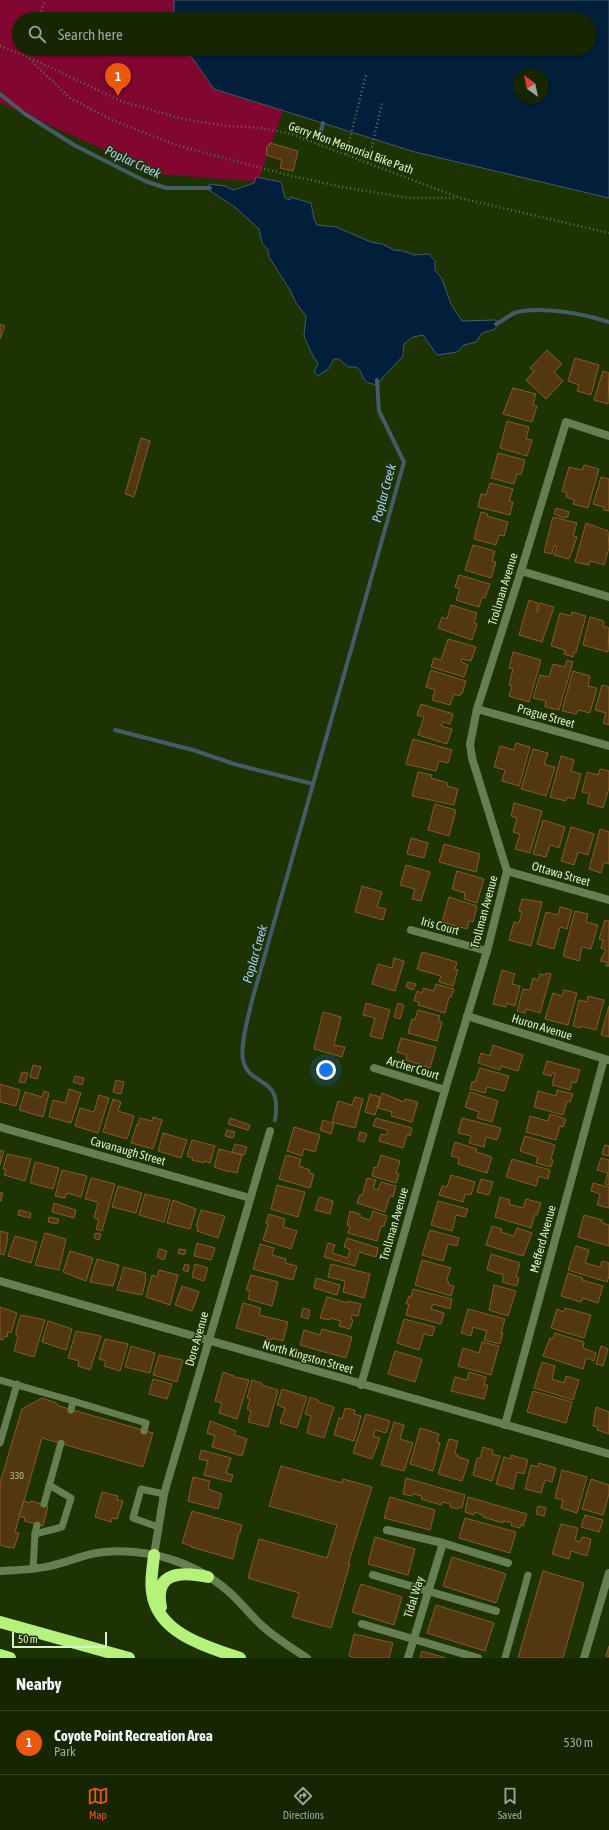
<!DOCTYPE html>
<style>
body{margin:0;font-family:"Asap Condensed",sans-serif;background:#1f2e0d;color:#f1f3f6}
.compass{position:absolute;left:513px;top:68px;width:36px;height:36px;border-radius:50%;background:#162603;box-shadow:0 1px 3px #0004;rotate:327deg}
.scale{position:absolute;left:12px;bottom:10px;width:95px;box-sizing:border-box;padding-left:4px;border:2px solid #dceecd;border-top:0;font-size:11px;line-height:14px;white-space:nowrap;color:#dceecd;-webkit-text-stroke:3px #1e3304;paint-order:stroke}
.you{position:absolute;left:326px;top:1070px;width:14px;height:14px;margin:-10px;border:3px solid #fff;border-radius:50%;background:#1a73e8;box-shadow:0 0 0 6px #1a73e833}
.badge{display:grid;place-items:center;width:26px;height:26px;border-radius:50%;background:#ea580c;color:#fff;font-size:13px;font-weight:700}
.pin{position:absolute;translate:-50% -33px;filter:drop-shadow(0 1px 2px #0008)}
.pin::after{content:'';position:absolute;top:21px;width:14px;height:12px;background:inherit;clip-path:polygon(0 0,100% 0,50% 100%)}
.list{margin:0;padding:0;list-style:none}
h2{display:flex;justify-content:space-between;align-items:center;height:52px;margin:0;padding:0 16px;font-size:17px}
h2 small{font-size:13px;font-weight:400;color:#9ea59a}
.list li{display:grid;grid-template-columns:26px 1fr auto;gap:12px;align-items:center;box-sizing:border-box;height:64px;padding:0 16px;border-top:1px solid #354325}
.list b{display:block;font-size:15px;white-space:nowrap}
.list p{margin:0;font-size:13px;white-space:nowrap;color:#9ea59a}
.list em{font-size:13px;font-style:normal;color:#9ea59a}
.icon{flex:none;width:22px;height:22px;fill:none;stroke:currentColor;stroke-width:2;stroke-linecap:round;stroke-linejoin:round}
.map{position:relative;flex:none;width:609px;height:1658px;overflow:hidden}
.search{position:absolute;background:#162603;box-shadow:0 1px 3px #0004;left:12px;right:12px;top:12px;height:44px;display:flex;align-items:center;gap:10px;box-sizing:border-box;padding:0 14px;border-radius:22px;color:#9ea59a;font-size:15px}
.sheet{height:116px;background:#162603}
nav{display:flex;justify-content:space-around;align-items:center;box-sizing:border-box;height:56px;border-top:1px solid #354325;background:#162603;font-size:11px;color:#9ea59a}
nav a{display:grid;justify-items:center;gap:2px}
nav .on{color:#ea580c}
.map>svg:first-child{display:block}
.green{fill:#810630}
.water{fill:#011e3a;stroke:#435c66;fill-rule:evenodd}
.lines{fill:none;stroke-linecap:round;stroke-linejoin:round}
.stream{stroke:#435c66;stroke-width:4}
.building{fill:#533712;stroke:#885c20}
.path{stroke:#61754b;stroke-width:2.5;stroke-dasharray:1 3;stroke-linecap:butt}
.service{stroke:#667e51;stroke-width:7}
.minor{stroke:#667e51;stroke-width:8}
.tertiary{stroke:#667e51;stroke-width:8}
.motorway{stroke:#b5f17b;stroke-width:12}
.labels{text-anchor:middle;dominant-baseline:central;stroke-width:3;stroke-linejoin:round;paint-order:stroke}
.number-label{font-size:10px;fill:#bac09e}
.street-label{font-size:12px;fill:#dceecd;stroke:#1e3304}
.water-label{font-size:13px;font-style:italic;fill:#a5cefa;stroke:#1e3304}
</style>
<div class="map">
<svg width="609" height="1658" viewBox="0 0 609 1658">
<rect width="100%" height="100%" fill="#1e3304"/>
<!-- green -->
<path class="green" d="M0 0H174V19H19V49H186L214 89 283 111 258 182 158 174 0 103Z"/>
<!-- water -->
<g class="water">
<path d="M174 0H609V198L415 152 214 89 186 49H590V19H174ZM519 74H543V98H519Z"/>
<path d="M256 177 281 182 285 198 290 200V197L311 203 314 219 317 225 336 227 371 242 382 244 394 250 403 251 414 255 429 254 435 261V270L442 279 451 304 462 321 495 320 499 322 495 329 482 333 476 342 464 345 457 352 437 355 423 335 413 337 404 344 403 356 376 385C373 384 369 383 367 382 357 374 366 366 348 367L339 359H334L329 368 318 376 314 372 318 364 311 352 304 336 306 316 296 303 290 290 269 257 268 250 262 243 259 229 236 208 206 188 210 184 224 186 234 190 254 183Z"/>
</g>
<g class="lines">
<!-- stream -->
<g class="stream">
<path d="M0 94 25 114 74 145 145 181 166 188H210"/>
<path d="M320 135 323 123"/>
<path d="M496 324C504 321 509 314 517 312 543 306 584 314 609 322"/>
<path d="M115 730 193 750 234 764 313 784"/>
<path d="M275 1120C283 1074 249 1088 243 1060 240 1045 248 1019 251 1004L404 462 379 411 377 380"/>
</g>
</g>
<!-- building -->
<g class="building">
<path d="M270 143 298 151 293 171 280 168 282 160 266 155 267 146H269Z"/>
<path d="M0 324 5 326 0 339Z"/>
<path d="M547 350 562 364 554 372 563 381 546 399 526 380 534 371 530 368Z"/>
<path d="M575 358 599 365 591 395 577 391 579 385 568 381Z"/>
<path d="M603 371 609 373 608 404 594 400Z"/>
<path d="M513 388 536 394 533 405 537 406 532 422 503 414Z"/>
<path d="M507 421 529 427 526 439 532 440 527 456 500 448Z"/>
<path d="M141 438 150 441 134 497 125 494Z"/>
<path d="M498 453 525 460 521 475 517 474 514 484 491 478Z"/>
<path d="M584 465 599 469 588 508 573 504 575 500 566 497 567 493 562 491 569 467 582 470Z"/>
<path d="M601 477 609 479V511L604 510V507L593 504Z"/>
<path d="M490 483 513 489 509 501 513 502 510 515 478 507 481 494 486 495Z"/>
<path d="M556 508 569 512 568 517H565L564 518 554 514Z"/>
<path d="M481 512 488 514 487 516 508 522 504 536 499 535 496 545 474 539Z"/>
<path d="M553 517 577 523 573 536 577 537 569 559 554 555 557 546H554L552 554 544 552Z"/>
<path d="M586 523 608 531 609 548 604 565 590 561 589 565 575 562Z"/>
<path d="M473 545 495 551 492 561 496 562 491 578 465 570Z"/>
<path d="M459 575 490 584 485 598 482 597 479 607 456 600 460 589 455 587Z"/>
<path d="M529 600 538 603 536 612H538L540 603 554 607 542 642 519 635Z"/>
<path d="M451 605 477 613 474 623 477 624 472 640 438 628 442 617 447 619Z"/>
<path d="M572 612 586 616 576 652H574L573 657 564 654 565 650 551 646 560 613 571 616Z"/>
<path d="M590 617 604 621 603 626 609 628 608 652 583 645Z"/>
<path d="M448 639 476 647 471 661 462 659 461 662 468 665 464 677 431 667 434 658 441 660Z"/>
<path d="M513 652 541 660 529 702 509 696 512 686 509 685 513 669 509 668Z"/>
<path d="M567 660 573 662 559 710 545 707 546 701 533 698 540 675 549 677 553 664 565 667Z"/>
<path d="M431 670 466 681 462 694H460V696L454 694 450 705 432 700 435 690 426 687Z"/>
<path d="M573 671 590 676 588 686 597 688 590 713 578 710 576 714 562 711Z"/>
<path d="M602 685 609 687V725L603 723 606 713 595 710Z"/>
<path d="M421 704 453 714 450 724 443 722 441 726 452 729 447 744 418 735 424 717 417 715Z"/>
<path d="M413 739 452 750 448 763 439 761 436 771 406 764Z"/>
<path d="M516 743 530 747 519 786 502 781 505 770 494 767 500 746 514 750Z"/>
<path d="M533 749 548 753 544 764 555 767 546 796 521 789Z"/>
<path d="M561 756 574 760 571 771 581 774 574 799 567 797 566 801 550 797Z"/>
<path d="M600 769 609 771V788L603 808 587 803 590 794 582 792 587 772 598 775Z"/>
<path d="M418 772 432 775 431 778 448 783 447 786 458 789 454 805 412 796Z"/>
<path d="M514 803 542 811 530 853 515 849 520 834 513 832 517 818 511 816Z"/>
<path d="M435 804 456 810 449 836 428 830Z"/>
<path d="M543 820 565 827 559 848 550 845 546 857 533 854Z"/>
<path d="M571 827 594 834 588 855 578 852 574 865 561 861Z"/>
<path d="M600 829 609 832V864L604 862 601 873 589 869Z"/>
<path d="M411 838 428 843 424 858 407 854Z"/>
<path d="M444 844 480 854 476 872 439 862Z"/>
<path d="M406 865 430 872 421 901 412 899 415 889 400 885Z"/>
<path d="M457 871 484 879 477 903 464 899 465 893 452 889Z"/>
<path d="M362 886 382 892 377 907 386 909 383 920 355 912Z"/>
<path d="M449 897 477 906 473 922 469 921 467 929 442 922Z"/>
<path d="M522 899 542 902 531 946 509 940 514 922 519 923 522 912 519 911Z"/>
<path d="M560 907 572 910 567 929 560 927 554 949 537 944 546 912 558 915Z"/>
<path d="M575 911 588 914 586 922 598 925 591 949 582 947 579 961 563 956Z"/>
<path d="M605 920 609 921V966H606L607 962 600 961 606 950 601 948 603 940 599 939Z"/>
<path d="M422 952 457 962 455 969 458 970 453 986 439 982 441 976 417 969Z"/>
<path d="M394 958 404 961 395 991 372 984 378 964 392 968Z"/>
<path d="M502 970 515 974 512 984 520 986 515 1006 507 1003 506 1007 493 1004Z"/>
<path d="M546 973 551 974 540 1013 526 1009 525 1013 517 1011 523 989 530 990 533 978 538 980 540 974 545 975Z"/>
<path d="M408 982 416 984 413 990 406 987Z"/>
<path d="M436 984 454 989 451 997H449L445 1013 418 1005 419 1002 414 1001 417 991 422 993 423 988 434 991Z"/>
<path d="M564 990 577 993 568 1025 545 1019 553 993 562 996Z"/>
<path d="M588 996 604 1000 596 1030 581 1026 580 1028 573 1026 579 1000 587 1002Z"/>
<path d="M366 1003 390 1010 382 1039 370 1036 375 1018 363 1015Z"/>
<path d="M398 1003 404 1005 400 1019 394 1017Z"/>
<path d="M609 1006V1037L601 1035Z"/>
<path d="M418 1010 440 1016 438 1021 442 1022 437 1041 408 1033 412 1019 415 1020Z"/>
<path d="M323 1012 341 1017 334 1045 345 1047 342 1057 314 1049Z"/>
<path d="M401 1038 436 1047 430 1068 406 1060 407 1055 397 1052Z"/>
<path d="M493 1045 523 1055 518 1071 501 1066 500 1070 478 1063 481 1053 490 1056Z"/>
<path d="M547 1061 580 1070 576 1083 572 1082 570 1090 552 1085 555 1074 552 1073 551 1076 543 1074Z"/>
<path d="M33 1065 41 1067 37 1079 30 1077Z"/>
<path d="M480 1068 509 1076 504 1091 487 1087 485 1093 470 1089 472 1082H475Z"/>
<path d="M22 1072 28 1073 25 1083 19 1082Z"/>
<path d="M75 1076 84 1078 82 1085 73 1082Z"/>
<path d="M116 1080 124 1082 121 1094 113 1092Z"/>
<path d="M0 1084 20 1090 16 1106 0 1102Z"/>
<path d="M69 1089 81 1093 71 1123 49 1117 53 1100 65 1103Z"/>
<path d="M557 1090 573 1094 570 1102 567 1101 563 1115 534 1107 538 1091 556 1096Z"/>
<path d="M44 1091 49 1093 43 1117 19 1110 25 1092 42 1097Z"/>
<path d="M470 1092 498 1101 492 1122 477 1118 479 1112 465 1107Z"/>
<path d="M382 1093 404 1102 405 1099 418 1102 412 1122 391 1116 392 1112 378 1108Z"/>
<path d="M370 1094 380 1097 375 1115 365 1112Z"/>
<path d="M99 1095 109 1098 98 1133 75 1126 80 1108 94 1112Z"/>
<path d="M355 1097 363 1099 355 1128 332 1122 338 1101 352 1105Z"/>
<path d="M113 1099 121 1102 118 1111 134 1116 127 1139 103 1132Z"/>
<path d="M550 1114 566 1119 563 1127 560 1126 556 1140 526 1132 530 1116 548 1121Z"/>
<path d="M153 1117 162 1120 153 1149 131 1143 137 1124 138 1125 140 1118 152 1121Z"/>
<path d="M230 1118 250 1125 248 1130 228 1124Z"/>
<path d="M376 1118 412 1128 410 1136 407 1135 403 1148 379 1141 381 1134 386 1135 388 1130 373 1126Z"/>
<path d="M462 1118 501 1128 497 1140 486 1137 484 1147 469 1143 471 1136 458 1133Z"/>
<path d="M323 1120 334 1124 331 1134 320 1130Z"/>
<path d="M294 1127 320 1135 315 1152 304 1149 302 1156 287 1151Z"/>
<path d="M227 1130 235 1132 233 1138 225 1136Z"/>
<path d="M360 1132 367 1134 364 1142 358 1140Z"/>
<path d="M163 1133 187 1140 181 1158 158 1151Z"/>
<path d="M525 1136 555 1145 551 1159 553 1160 551 1167 536 1163 538 1157 520 1151Z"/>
<path d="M192 1140 215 1146 210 1163 204 1161V1163L192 1160 193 1158 187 1156Z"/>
<path d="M455 1142 477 1149 476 1152 492 1157 487 1173 458 1164 459 1158 451 1156Z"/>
<path d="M235 1144 247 1147 244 1155 232 1152Z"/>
<path d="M605 1145 609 1146V1156L602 1154Z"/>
<path d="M219 1149 242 1155 237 1173 230 1171 229 1172 214 1167Z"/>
<path d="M0 1150 4 1151 0 1165Z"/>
<path d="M7 1154 31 1159 25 1181 4 1175 6 1170 3 1169Z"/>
<path d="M286 1155 301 1159 299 1166 310 1170 309 1173 314 1174 310 1188 279 1179Z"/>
<path d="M381 1155 400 1161 396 1173 399 1174 396 1183 372 1176 374 1167 377 1168Z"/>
<path d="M601 1158 609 1160V1185L605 1184 608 1173 597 1170Z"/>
<path d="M512 1159 550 1170 548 1179 539 1176 536 1186 506 1177Z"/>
<path d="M35 1162 59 1168 53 1189 30 1183Z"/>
<path d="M62 1170 87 1176 81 1197 67 1193 65 1198 55 1196Z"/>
<path d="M451 1175 475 1182 471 1195 465 1194 463 1202 439 1195 442 1186 447 1187Z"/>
<path d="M91 1178 115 1184 102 1231 96 1229 99 1220 94 1218 98 1202 85 1199Z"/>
<path d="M367 1178 376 1180 373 1188 378 1190 381 1182 396 1186 393 1197 390 1196 385 1212 357 1203 360 1195 362 1196Z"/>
<path d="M481 1179 493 1182 489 1195 477 1192Z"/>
<path d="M593 1183 609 1187V1208L597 1205 600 1194 591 1191Z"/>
<path d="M277 1185 305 1192 298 1217 271 1209Z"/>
<path d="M118 1186 142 1193 136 1213 112 1207Z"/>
<path d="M0 1192 3 1193 1 1201H0Z"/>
<path d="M145 1194 170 1200 164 1222 139 1215Z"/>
<path d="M319 1197 333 1201 330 1214 315 1210Z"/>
<path d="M500 1197 510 1200 509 1204 523 1208 526 1199 541 1203 537 1215 535 1214 531 1228 495 1217Z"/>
<path d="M173 1200 196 1209 190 1229 167 1223Z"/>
<path d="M438 1201 468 1209 465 1217 456 1215 452 1231 431 1225Z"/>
<path d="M54 1203 76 1210 74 1218 52 1212Z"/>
<path d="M19 1210 31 1213 30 1218 18 1215Z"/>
<path d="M201 1210 225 1216 218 1238 197 1231 198 1226H196Z"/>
<path d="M350 1211 360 1214V1217L370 1220 373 1211 387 1216 384 1226H381L377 1241 348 1233 350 1226 347 1225Z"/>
<path d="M269 1214 285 1219 283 1227 297 1231 291 1249 263 1240 268 1224 266 1223Z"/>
<path d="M584 1215 602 1220V1223L609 1225V1246L578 1237Z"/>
<path d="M49 1217 59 1219 57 1224 48 1222Z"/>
<path d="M492 1226 502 1229 501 1232 514 1236 517 1228 532 1233 523 1256 486 1245Z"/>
<path d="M430 1230 459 1238 457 1246 448 1244 443 1261 422 1255Z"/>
<path d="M0 1231 8 1233 7 1238H8L4 1255 0 1254Z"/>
<path d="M45 1233 66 1239 59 1270 35 1265Z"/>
<path d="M95 1233 101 1234 99 1240 94 1238Z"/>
<path d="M15 1236 37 1242 31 1263 8 1256Z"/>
<path d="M347 1238 378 1248 376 1257 359 1252 355 1266 324 1257 328 1243 335 1245 332 1253 348 1258 350 1249 344 1247Z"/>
<path d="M197 1243 215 1248 211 1260 194 1256Z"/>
<path d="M260 1244 274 1248 272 1255 286 1259 285 1263 297 1266 293 1280 253 1269Z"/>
<path d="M576 1246 589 1250 585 1263 600 1267 602 1261 609 1263V1276L607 1282 568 1270Z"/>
<path d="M159 1249 167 1251 164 1260 157 1257Z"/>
<path d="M179 1249 186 1250 184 1255 178 1253Z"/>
<path d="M70 1251 93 1258 86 1281 63 1272Z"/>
<path d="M491 1254 520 1263 516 1277 519 1278 517 1286 502 1282 504 1275 487 1270Z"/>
<path d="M97 1259 119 1265 113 1286 90 1282Z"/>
<path d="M422 1260 451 1268 447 1278 449 1285 454 1286 451 1296 415 1285Z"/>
<path d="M185 1264 189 1265 188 1272 183 1270Z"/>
<path d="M195 1264 208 1268 204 1281 192 1277Z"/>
<path d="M331 1264 370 1274 364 1298 343 1292 345 1281 328 1277Z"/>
<path d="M124 1267 146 1273 145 1278 146 1279 142 1295 117 1290Z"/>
<path d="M159 1270 178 1275 170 1305 146 1297 152 1275 157 1277Z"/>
<path d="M568 1273 583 1278 582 1280 603 1286 598 1303 583 1298 581 1302 561 1296Z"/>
<path d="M251 1275 278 1282 272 1306 248 1299 250 1291 246 1290Z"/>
<path d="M316 1278 340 1285 337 1295 314 1288Z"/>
<path d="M494 1285 516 1291 508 1316 489 1310Z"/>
<path d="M182 1286 199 1292 192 1311 175 1305Z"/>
<path d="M413 1289 452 1299 450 1309 433 1304 431 1309 444 1313 441 1324 406 1315 409 1304H406L409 1296 411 1297Z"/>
<path d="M327 1297 348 1303V1301L361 1304 358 1316 352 1315 351 1319 353 1320 350 1329 339 1326 341 1321 330 1318V1320L320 1318Z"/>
<path d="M243 1303 261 1308 259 1315 288 1322 283 1341 272 1338V1340L267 1339 268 1337 236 1328Z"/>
<path d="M0 1307 17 1313 11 1333 8 1332 7 1337 4 1336 3 1340 0 1339Z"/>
<path d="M303 1308 310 1310 308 1319 301 1317Z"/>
<path d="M565 1308 591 1315 584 1338 551 1328 557 1309 564 1312Z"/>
<path d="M468 1309 505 1319 501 1333H503L500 1344 484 1340 487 1331 473 1327 471 1336 461 1333Z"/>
<path d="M21 1315 45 1320 34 1357 14 1351 18 1336 16 1335V1330Z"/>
<path d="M404 1319 435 1327 432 1336 424 1334 419 1350 397 1343Z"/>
<path d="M48 1321 72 1329 66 1350 42 1342Z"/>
<path d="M322 1329 352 1337 346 1358 300 1345 304 1330 320 1335Z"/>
<path d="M76 1331 101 1336 90 1370 78 1366 79 1361 68 1358Z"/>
<path d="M555 1333 584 1342 583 1348 596 1353 594 1361 586 1358 583 1369 543 1356 550 1338 553 1339Z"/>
<path d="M105 1339 128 1344 120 1371 104 1366 106 1361 99 1359Z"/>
<path d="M482 1342 499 1346 491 1375 458 1366 463 1348 479 1353Z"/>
<path d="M131 1346 155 1353 150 1373 125 1367Z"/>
<path d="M601 1346 608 1349 603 1366 596 1364Z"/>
<path d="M395 1351 422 1359 415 1382 388 1374Z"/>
<path d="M159 1355 183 1360 177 1382 153 1375Z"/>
<path d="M542 1362 555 1366 552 1379 564 1383 566 1376 579 1380 573 1400 534 1388Z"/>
<path d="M223 1372 234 1376V1377L249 1380 237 1419 219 1413 222 1403 215 1401Z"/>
<path d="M469 1372 486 1377 484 1385H488L484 1399 451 1391 455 1377 467 1380Z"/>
<path d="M153 1379 172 1384 167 1399 149 1394Z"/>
<path d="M252 1380 262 1383 261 1385 278 1390 268 1427 248 1422 251 1411 247 1409 250 1399 247 1398Z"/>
<path d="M282 1389 307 1397 297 1428 280 1423 285 1408 277 1405Z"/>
<path d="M533 1391 572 1402 566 1423 527 1412Z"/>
<path d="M310 1397 318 1400V1402L334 1407 324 1438 307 1433 311 1416 305 1414Z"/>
<path d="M42 1398 56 1403 59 1406 153 1433 143 1467 42 1438 15 1532 19 1533 14 1548 10 1547V1548L0 1545V1483L22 1409Z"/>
<path d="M596 1407 609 1412V1434L597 1430 598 1427 593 1426Z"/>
<path d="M345 1408 355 1410 354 1414 361 1416 354 1441 334 1435 339 1418 342 1419Z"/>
<path d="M366 1414 390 1421 386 1433 375 1430 373 1436 380 1438 372 1459 353 1453Z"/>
<path d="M210 1421 236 1431 234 1435 247 1439 242 1456 212 1447 215 1436 207 1433Z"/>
<path d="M394 1422 404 1425 400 1439 413 1443 404 1471 381 1465Z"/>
<path d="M420 1428 439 1434 437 1442 440 1443 433 1471 410 1464Z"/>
<path d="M449 1439 458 1441 455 1453 458 1455V1457L469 1460 462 1481 438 1474Z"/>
<path d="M483 1447 493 1450 492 1454 500 1456 492 1481 473 1475 477 1458H480Z"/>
<path d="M201 1450 231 1458 226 1473 233 1475 231 1482 204 1475 208 1461 199 1459Z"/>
<path d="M511 1455 528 1460 524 1474 517 1472 513 1489 496 1484 504 1457 511 1459Z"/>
<path d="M539 1463 556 1468 552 1482 545 1480 541 1493 525 1489 531 1465 538 1467Z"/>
<path d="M281 1466 342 1483 343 1479 372 1487 348 1564H350L331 1628 292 1617 299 1593 248 1578 259 1539 327 1558 337 1525 269 1506Z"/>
<path d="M562 1470 587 1477 577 1513 561 1508 563 1500 555 1498Z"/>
<path d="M193 1477 210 1481 208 1489 222 1494 218 1509 188 1501Z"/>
<path d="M406 1478 465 1495 462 1508 459 1507 458 1509 450 1507V1504L442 1502 441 1505 421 1499 422 1496 413 1494 412 1496 403 1494Z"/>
<path d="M591 1479 609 1485V1494L603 1515 582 1509Z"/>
<path d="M102 1492 118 1496 117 1500 123 1501 117 1519 112 1518 111 1522 95 1517Z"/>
<path d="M390 1497 435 1510 430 1530 384 1518Z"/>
<path d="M468 1497 527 1514 523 1526 520 1525V1528L511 1526 512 1523 504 1521 503 1523 483 1517V1515L475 1512 474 1515 465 1512Z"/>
<path d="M24 1501 30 1503 31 1501 48 1506 43 1526 24 1521 25 1518 19 1516Z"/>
<path d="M538 1506 546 1508 544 1516 536 1514Z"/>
<path d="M192 1511 242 1525 240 1533 239 1532 233 1559 191 1547 192 1546 182 1543Z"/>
<path d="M585 1515 603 1520 599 1532 581 1527Z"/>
<path d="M465 1518 516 1532 510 1553 459 1538Z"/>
<path d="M561 1524 578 1528 575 1540 580 1542 582 1537 591 1539 587 1556 571 1551 569 1559 552 1554Z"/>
<path d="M375 1537 415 1549 408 1575 368 1564Z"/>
<path d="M452 1557 506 1574 496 1603 443 1586Z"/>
<path d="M543 1571 584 1583 563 1658H518Z"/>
<path d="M361 1584 402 1597 394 1625 352 1612Z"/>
<path d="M436 1605 494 1623 485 1651 427 1633Z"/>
<path d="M354 1634 393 1643 389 1658H355L349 1656Z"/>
<path d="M609 1646V1657L606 1656Z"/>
<path d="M422 1651 446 1658H420Z"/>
</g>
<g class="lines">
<!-- path -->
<g class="path">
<path d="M39 19 45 0"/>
<path d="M0 46 26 56 123 102 188 120 228 126 261 128 291 134 460 198 609 233"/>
<path d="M29 49 26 56 70 98 112 120 176 145 284 174 342 187 409 198H457"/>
<path d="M346 154 366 75"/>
<path d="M368 163 382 103"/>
</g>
<!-- service -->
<g class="service">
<path d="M0 1380 73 1401"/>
<path d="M71 1410 73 1401 146 1423 144 1431"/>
<path d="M0 1443 17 1384"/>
<path d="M44 1504 61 1443"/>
<path d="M158 1527 133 1518 141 1489 164 1494"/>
<path d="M35 1534 62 1527 71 1498 49 1485"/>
<path d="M33 1569 35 1534 37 1525"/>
<path d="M505 1658 528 1575"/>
</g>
<!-- minor -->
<g class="minor">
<path d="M521 571 609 597"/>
<path d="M477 709 609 746"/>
<path d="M507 871 609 900"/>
<path d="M411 930 487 951"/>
<path d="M467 1016 608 1060"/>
<path d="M374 1068 445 1090"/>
<path d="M0 1127 250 1198"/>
<path d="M0 1281 609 1454"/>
<path d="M361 1385 445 1090 487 951 507 871 472 758 470 744 477 709 521 571 566 422 609 436"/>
<path d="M505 1425 604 1059"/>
<path d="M387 1530 443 1543 508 1563"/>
<path d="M154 1555 164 1494 270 1131"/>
<path d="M373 1575 496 1611"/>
<path d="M362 1624 478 1658"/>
<path d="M408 1658 443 1543"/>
<path d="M584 1658 609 1573"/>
</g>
<!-- tertiary -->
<path class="tertiary" d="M0 1571C18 1570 37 1570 54 1565 71 1561 87 1553 104 1552 148 1548 195 1562 228 1591 242 1603 253 1619 267 1630 279 1640 293 1649 307 1658"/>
<!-- motorway -->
<g class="motorway">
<path d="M154 1555C153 1567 150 1580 152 1592 157 1633 206 1647 240 1658"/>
<path d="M161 1607C153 1570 184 1572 208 1577"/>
<path d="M0 1622 129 1658"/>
<path d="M0 1655 10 1658"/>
</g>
</g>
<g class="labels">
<!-- number labels -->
<g class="number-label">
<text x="17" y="1475">330</text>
</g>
<!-- street labels -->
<g class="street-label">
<text transform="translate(351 148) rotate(20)">Gerry Mon Memorial Bike Path</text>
<text transform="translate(503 589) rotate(-73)">Trollman Avenue</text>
<text transform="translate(546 716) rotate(16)">Prague Street</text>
<text transform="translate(561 874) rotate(16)">Ottawa Street</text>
<text transform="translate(484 912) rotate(-75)">Trollman Avenue</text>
<text transform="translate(440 926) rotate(15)">Iris Court</text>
<text transform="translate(542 1027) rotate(17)">Huron Avenue</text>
<text transform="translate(413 1068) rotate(17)">Archer Court</text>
<text transform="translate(128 1151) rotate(16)">Cavanaugh Street</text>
<text transform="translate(394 1224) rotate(-74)">Trollman Avenue</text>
<text transform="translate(543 1239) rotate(-75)">Mefferd Avenue</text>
<text transform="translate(197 1339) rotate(-74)">Dore Avenue</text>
<text transform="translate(308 1357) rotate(16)">North Kingston Street</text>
<text transform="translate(414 1597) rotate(-73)">Tidal Way</text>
</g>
<!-- water labels -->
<g class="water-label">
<text transform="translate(133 162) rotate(25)">Poplar Creek</text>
<text transform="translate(384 493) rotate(-75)">Poplar Creek</text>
<text transform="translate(255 954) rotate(-74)">Poplar Creek</text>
</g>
</g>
</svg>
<svg class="compass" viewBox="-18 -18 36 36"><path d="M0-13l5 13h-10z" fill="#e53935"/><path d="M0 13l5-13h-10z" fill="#9ea59a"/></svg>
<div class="scale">50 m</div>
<div class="you"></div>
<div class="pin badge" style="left:118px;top:96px">1</div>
<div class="search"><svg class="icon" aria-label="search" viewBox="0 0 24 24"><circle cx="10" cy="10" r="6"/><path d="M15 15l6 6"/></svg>Search here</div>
</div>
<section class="sheet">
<h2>Nearby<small></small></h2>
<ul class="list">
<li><span class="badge">1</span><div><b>Coyote Point Recreation Area</b><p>Park</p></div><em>530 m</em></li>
</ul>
</section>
<nav>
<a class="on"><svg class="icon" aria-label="map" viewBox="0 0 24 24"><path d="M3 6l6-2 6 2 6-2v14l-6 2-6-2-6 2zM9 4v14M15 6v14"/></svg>Map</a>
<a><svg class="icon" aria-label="directions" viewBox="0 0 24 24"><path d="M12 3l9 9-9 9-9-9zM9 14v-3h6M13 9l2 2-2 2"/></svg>Directions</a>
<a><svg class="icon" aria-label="saved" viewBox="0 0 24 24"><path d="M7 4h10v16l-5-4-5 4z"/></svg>Saved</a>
</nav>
